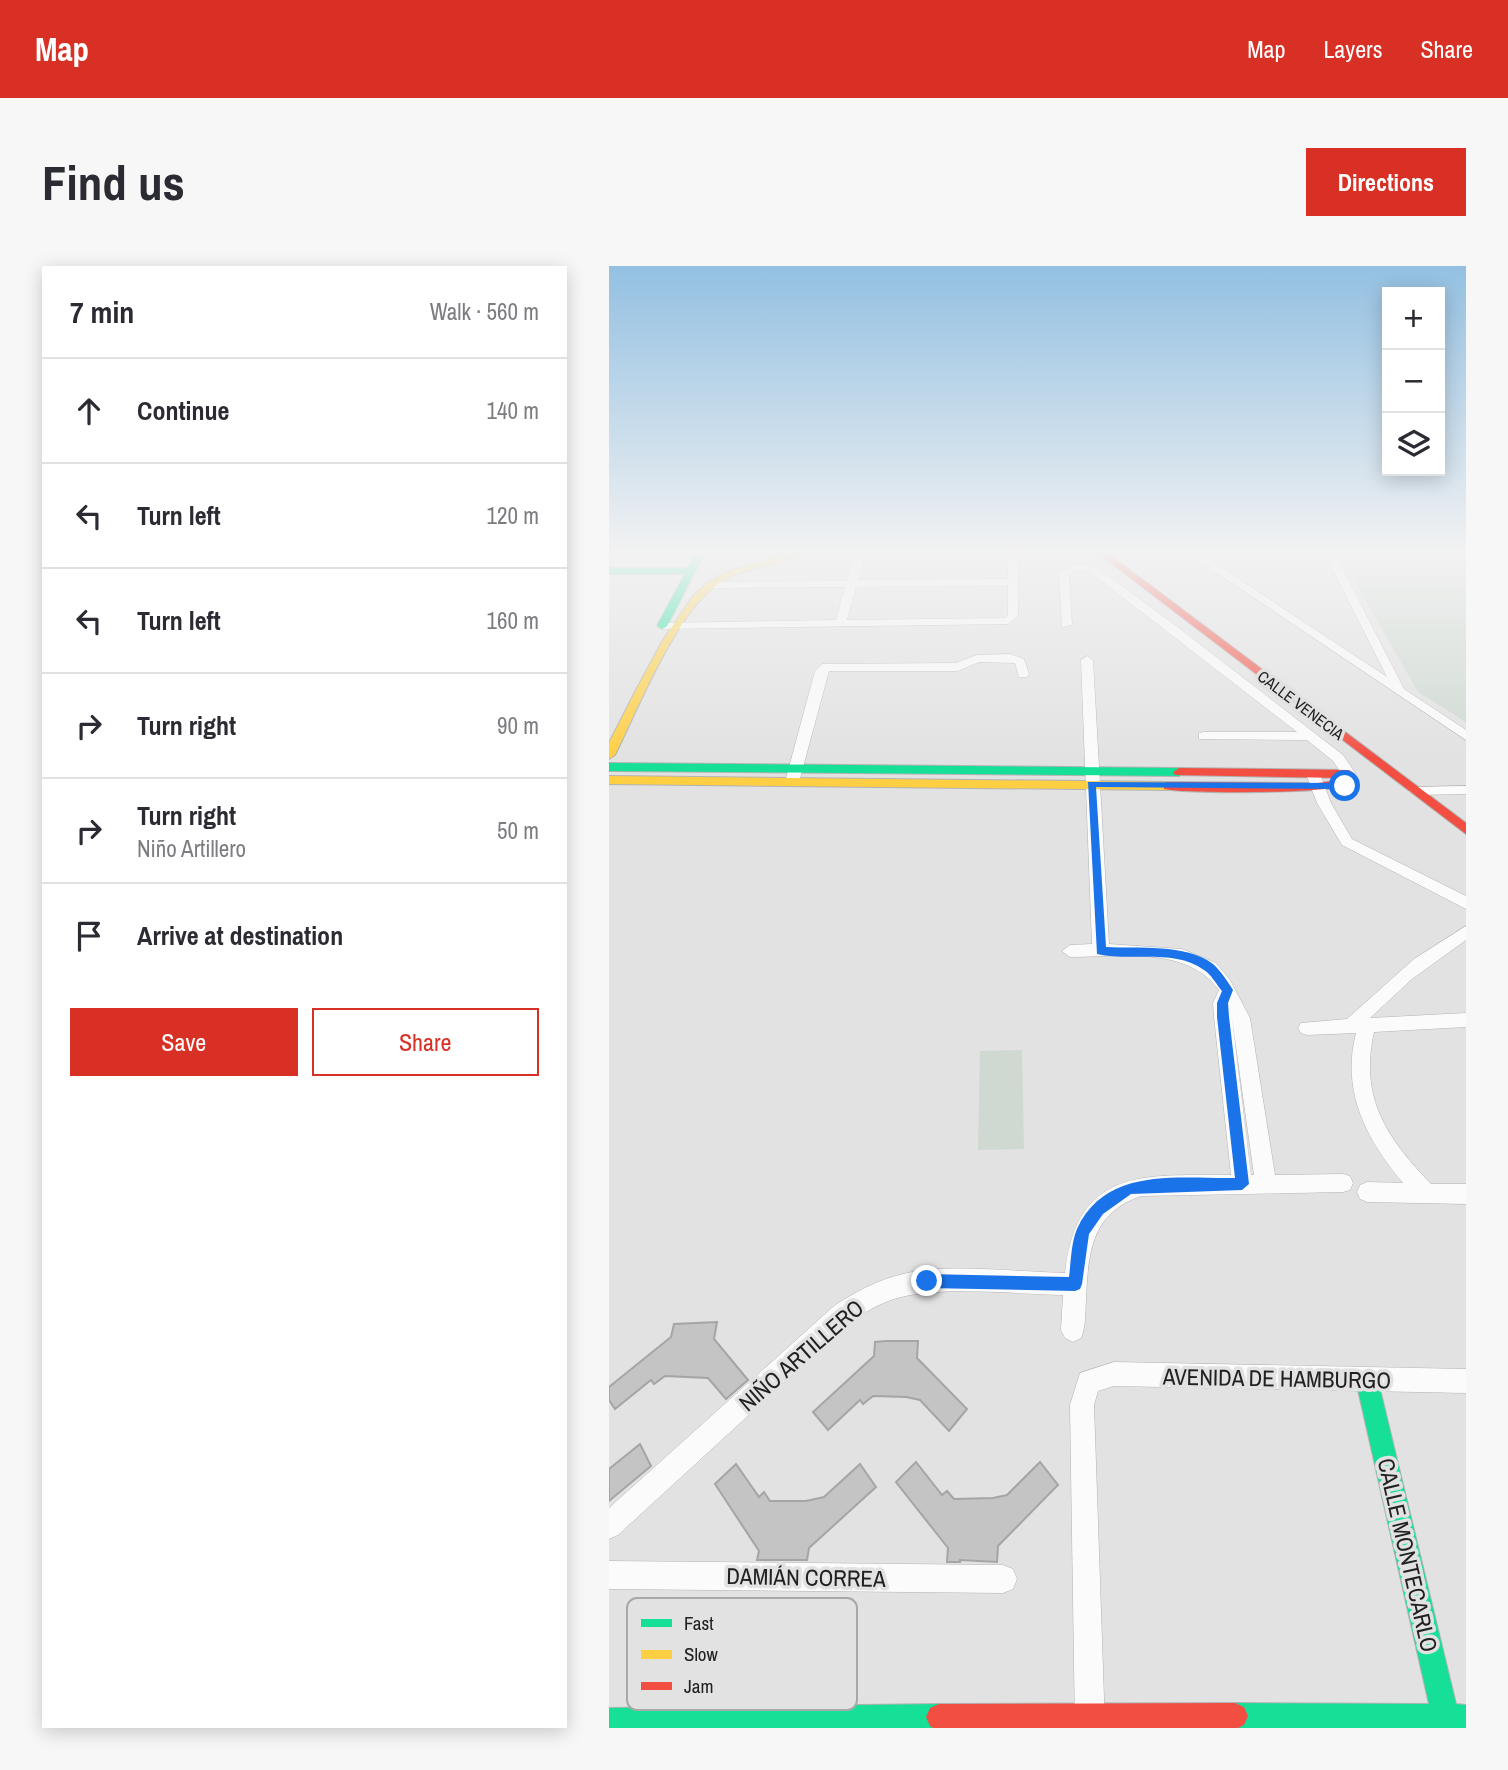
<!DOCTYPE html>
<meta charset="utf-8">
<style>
body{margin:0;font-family:"Archivo Narrow",sans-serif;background:#f7f7f7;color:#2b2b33}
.controls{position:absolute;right:21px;top:21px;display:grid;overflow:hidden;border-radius:0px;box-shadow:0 4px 18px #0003}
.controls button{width:63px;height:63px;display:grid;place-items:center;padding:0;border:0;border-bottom:2px solid #e1e1e2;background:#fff;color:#2b2b33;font:35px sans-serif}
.stop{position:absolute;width:21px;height:21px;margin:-16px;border:5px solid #1a73e8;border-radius:50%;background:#fff}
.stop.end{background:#1a73e8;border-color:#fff;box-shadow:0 2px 7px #0008}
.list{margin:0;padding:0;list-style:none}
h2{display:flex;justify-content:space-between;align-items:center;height:91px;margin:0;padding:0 28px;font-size:30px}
h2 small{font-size:23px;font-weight:400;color:#7c7c81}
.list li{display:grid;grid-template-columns:46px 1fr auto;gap:21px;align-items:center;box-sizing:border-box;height:105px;padding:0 28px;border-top:2px solid #e1e1e2}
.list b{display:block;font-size:26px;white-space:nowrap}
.list p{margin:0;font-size:23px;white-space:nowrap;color:#7c7c81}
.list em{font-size:23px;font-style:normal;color:#7c7c81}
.actions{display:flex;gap:14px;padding:21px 28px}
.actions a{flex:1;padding:16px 0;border:2px solid #d93025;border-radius:0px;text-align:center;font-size:24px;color:#d93025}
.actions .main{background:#d93025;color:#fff}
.icon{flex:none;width:38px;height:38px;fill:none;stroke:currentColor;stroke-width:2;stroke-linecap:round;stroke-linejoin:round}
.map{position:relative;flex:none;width:857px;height:1462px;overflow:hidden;border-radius:0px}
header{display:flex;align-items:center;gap:42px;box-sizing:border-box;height:98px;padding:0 35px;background:#d93025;color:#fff}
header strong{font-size:33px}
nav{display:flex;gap:38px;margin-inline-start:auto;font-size:24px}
.intro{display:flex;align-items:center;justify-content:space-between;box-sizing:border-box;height:168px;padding:0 42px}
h1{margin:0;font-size:49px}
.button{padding:18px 32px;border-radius:0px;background:#d93025;color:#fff;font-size:24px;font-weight:700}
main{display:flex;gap:42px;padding:0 42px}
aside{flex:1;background:#fff;border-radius:0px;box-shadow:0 4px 18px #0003}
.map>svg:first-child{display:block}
.green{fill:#cfd9d1}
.building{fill:#c4c4c4;stroke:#a5a5a5;stroke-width:2}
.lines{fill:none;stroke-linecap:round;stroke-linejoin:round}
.street-casing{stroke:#b3b3b4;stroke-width:1}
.fast-casing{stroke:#b3b3b4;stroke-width:2}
.slow-casing{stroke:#b3b3b4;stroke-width:2}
.jam-casing{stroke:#b3b3b4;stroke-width:2}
.street{fill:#fbfbfb;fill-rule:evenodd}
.fast{fill:#16e098;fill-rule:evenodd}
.slow{fill:#ffcf43;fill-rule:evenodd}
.jam{fill:#f24e42;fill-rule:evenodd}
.route{fill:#1a73e8}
.labels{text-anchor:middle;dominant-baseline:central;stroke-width:7;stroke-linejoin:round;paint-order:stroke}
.far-street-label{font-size:16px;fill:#212122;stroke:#e2e2e3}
.near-street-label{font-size:23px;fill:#212122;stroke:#e2e2e3}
.key{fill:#e2e2e3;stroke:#a8a8a9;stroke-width:2}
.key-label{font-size:19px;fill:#212122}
</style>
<header>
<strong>Map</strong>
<nav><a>Map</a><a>Layers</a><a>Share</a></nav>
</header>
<div class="intro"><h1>Find us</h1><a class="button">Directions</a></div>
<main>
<aside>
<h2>7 min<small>Walk · 560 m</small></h2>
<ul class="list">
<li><svg class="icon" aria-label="ahead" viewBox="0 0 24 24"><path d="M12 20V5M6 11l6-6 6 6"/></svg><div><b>Continue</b></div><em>140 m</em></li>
<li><svg class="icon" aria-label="left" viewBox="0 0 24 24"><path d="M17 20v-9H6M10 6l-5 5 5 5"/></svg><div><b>Turn left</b></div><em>120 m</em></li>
<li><svg class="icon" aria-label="left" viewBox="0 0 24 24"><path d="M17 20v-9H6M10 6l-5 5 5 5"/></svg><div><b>Turn left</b></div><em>160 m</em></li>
<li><svg class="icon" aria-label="right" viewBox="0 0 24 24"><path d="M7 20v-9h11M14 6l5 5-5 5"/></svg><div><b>Turn right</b></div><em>90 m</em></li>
<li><svg class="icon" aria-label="right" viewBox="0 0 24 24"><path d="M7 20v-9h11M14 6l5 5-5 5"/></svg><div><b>Turn right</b><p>Niño Artillero</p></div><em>50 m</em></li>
<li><svg class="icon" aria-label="arrive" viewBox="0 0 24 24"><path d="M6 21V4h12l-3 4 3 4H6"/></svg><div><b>Arrive at destination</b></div></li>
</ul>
<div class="actions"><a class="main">Save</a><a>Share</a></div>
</aside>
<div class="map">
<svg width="857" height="1462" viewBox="0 0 857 1462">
<rect width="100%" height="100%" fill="#e2e2e3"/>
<!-- green -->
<g class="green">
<path d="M730 288H857V456L809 426Z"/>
<path d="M413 784 415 883 369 884 371 785Z"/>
</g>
<!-- building -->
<g class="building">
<path d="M108 1056 105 1073 139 1114 117 1133 99 1112 56 1110 45 1118 42 1114 6 1143 0 1134V1121L62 1071 65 1058Z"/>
<path d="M277 1075H309L308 1092 358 1143 340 1165 311 1134 297 1131 264 1130 254 1138 251 1134 219 1164 204 1146 265 1090 266 1076Z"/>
<path d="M31 1178 42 1200 0 1235V1203Z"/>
<path d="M307 1196 333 1229 338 1225 345 1233 384 1232 398 1229 431 1196 449 1219 389 1280 388 1296 351 1294V1296H338L339 1282 287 1216Z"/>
<path d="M127 1198 150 1231 155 1226 161 1235H197L215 1231 251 1198 267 1221 200 1282 198 1294H148L150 1285 106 1218Z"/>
</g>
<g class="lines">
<defs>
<g id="street">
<path d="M246 288H256L249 314 399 313V288H409V350L399 358 53 363 47 360 53 357 227 354 236 321 101 322 96 319 101 316 238 315ZM399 319V349L396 352 238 354 247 321Z"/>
<path d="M580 288H592L778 411 716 288H726L795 423 857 464V474Z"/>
<path d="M468 298 488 302 566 359 734 489 747 508 745 511H735L724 495 698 474 590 473V467L595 466H688L481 306 469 304 460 308 463 359 453 361 450 306Z"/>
<path d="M401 388 415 393 420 408 418 411H410L406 397 370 396 349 405H220L190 516 183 520 176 516 206 405 213 398 347 397 368 389Z"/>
<path d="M478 390 484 394 500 678 573 683 607 697 621 714 641 752 666 909 734 908 741 910 744 917 741 924 734 926 532 930C482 947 479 987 477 1034 476 1047 477 1060 472 1072L464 1076 456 1072 452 1064 454 1029C407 1028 328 1019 285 1033 269 1038 255 1047 241 1056L9 1269 0 1273V1242L225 1040C246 1026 269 1014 294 1008 337 997 410 1006 456 1007 468 899 537 910 622 909L605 751 604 737 610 724C577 679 509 691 461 691L453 685 461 679 483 678 472 394ZM623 752 645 909H642Z"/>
<path d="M704 504 711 508 722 537 743 573 857 630V643L733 579 708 537 697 508Z"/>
<path d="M857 520V528L807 529 800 525 807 521Z"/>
<path d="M857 660V674L803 713 761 752 857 747V761L765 766C750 832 778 872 822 918H857V938L758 936 751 933 748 926 751 919 758 916 794 917C757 873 732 825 747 767L698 769 692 767 689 762 692 757 738 753 805 693Z"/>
<path d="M505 1096 857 1103V1127L505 1120 489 1125 485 1139 496 1462H466L461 1139 471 1107Z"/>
<path d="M0 1295 394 1299 404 1303 408 1313 404 1323 394 1327 0 1323Z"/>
</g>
<g id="fast">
<path d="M87 288H95L58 360 53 363 48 360 76 308H0V302H79Z"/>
<path d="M0 497 570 502 576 506 570 510 0 505Z"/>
<path d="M758 1104 766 1107 769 1115 847 1438 857 1439V1462H623L617 1459 613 1450 617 1441 626 1437 820 1438 747 1115 750 1107Z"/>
<path d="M330 1438 339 1442 343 1451 339 1460 336 1462H0V1442Z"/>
</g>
<g id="slow">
<path d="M176 288H190C170 301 138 301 115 314 69 340 30 441 6 489L0 493V477L27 424 54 374 84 330 98 317 117 306Z"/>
<path d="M0 510 559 516 565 520 559 524 0 518Z"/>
</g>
<g id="jam">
<path d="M490 288H500L857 557V568Z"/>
<path d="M570 502 740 504 746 508V517C732 528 578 528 555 523V517L559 516 708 517 734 514V512L566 509 564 506Z"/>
<path d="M626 1437 635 1441 639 1450 635 1459 629 1462H324L321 1460 317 1451 321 1442 330 1438Z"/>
</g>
</defs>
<!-- street casing -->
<use href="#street" class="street-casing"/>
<!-- fast casing -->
<use href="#fast" class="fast-casing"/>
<!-- slow casing -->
<use href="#slow" class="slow-casing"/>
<!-- jam casing -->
<use href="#jam" class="jam-casing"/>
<!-- street -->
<use href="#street" class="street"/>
<!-- fast -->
<use href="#fast" class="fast"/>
<!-- slow -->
<use href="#slow" class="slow"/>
<!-- jam -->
<use href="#jam" class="jam"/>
</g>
<!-- sky -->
<linearGradient id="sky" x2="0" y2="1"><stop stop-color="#93c0e2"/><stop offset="0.58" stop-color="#f2f2f2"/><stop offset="1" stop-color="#f2f2f2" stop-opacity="0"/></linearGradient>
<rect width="857" height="493" fill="url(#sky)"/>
<!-- route -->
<path class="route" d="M479 516 736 517 740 520 736 523 487 521 497 681C529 683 576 677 604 698 611 704 619 716 624 724L619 737 620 751 640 918 633 924 522 928 494 948 480 968 473 1018 471 1023 466 1025 318 1022 313 1020 311 1015 313 1010 318 1008 460 1011C462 996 462 977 468 963 497 900 569 913 626 912L608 751V737L613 725C607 718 602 708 595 704 565 682 522 696 488 688Z"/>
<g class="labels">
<!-- far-street labels -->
<g class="far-street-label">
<text transform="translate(692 439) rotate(37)">CALLE VENECIA</text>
</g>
<!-- near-street labels -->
<g class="near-street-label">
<text transform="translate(192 1089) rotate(-41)">NIÑO ARTILLERO</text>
<text transform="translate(668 1112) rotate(1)">AVENIDA DE HAMBURGO</text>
<text transform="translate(799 1289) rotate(77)">CALLE MONTECARLO</text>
<text transform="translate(197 1311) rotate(1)">DAMIÁN CORREA</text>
</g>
</g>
<!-- legend -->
<rect x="18" y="1332" width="230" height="112" rx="10" class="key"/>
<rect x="32" y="1353" width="31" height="8" fill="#16e098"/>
<rect x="32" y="1384" width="31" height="9" fill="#ffcf43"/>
<rect x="32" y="1416" width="31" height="8" fill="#f24e42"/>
<g class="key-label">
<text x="75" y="1364">Fast</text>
<text x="75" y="1395">Slow</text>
<text x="75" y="1427">Jam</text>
</g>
</svg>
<div class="controls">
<button>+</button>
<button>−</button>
<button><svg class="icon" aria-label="layers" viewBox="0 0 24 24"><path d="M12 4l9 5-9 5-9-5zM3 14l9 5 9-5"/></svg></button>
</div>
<div class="stop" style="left:736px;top:520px"></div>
<div class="stop end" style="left:318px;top:1015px"></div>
</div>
</main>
